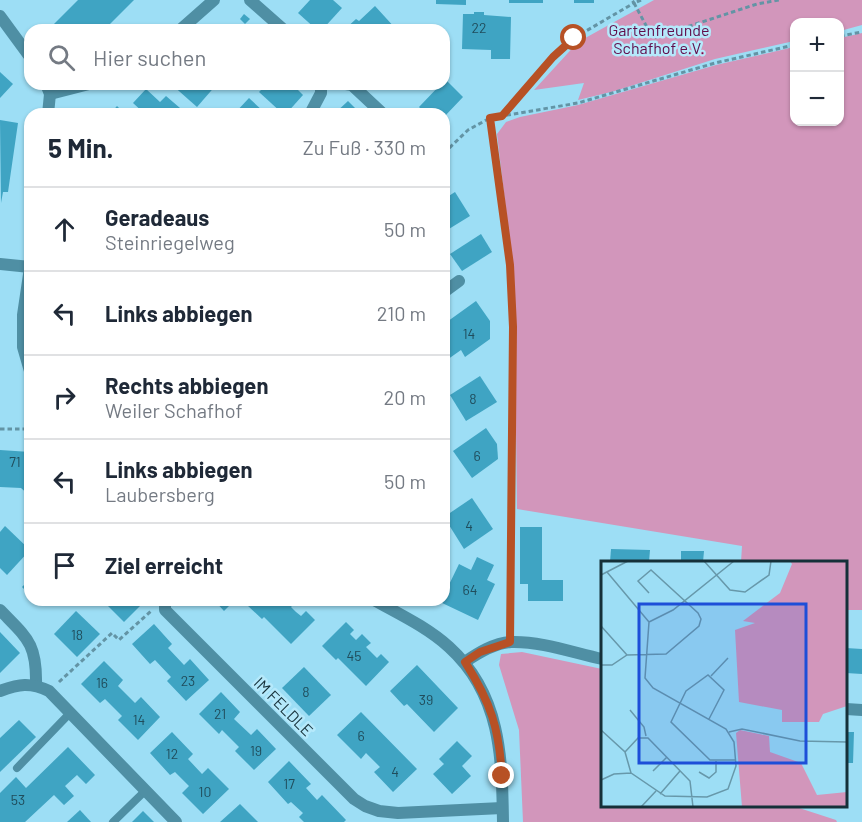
<!DOCTYPE html>
<html lang="de">
<meta charset="utf-8">
<style>
body{margin:0;font-family:Barlow,sans-serif;background:#f6f6f7;color:#1f2937}
.controls{position:absolute;right:18px;top:18px;display:grid;overflow:hidden;border-radius:12px;box-shadow:0 2px 4px #0004}
.controls button{width:54px;height:54px;display:grid;place-items:center;padding:0;border:0;border-bottom:2px solid #e0e1e3;background:#fff;color:#1f2937;font:30px sans-serif}
.stop{position:absolute;width:18px;height:18px;margin:-14px;border:4px solid #b75125;border-radius:50%;background:#fff}
.stop.end{background:#b75125;border-color:#fff;box-shadow:0 2px 6px #0008}
.list{margin:0;padding:0;list-style:none}
h2{display:flex;justify-content:space-between;align-items:center;height:78px;margin:0;padding:0 24px;font-size:26px}
h2 small{font-size:20px;font-weight:400;color:#747a83}
.list li{display:grid;grid-template-columns:39px 1fr auto;gap:18px;align-items:center;box-sizing:border-box;height:84px;padding:0 24px;border-top:2px solid #e0e1e3}
.list b{display:block;font-size:22px;white-space:nowrap}
.list p{margin:0;font-size:20px;white-space:nowrap;color:#747a83}
.list em{font-size:20px;font-style:normal;color:#747a83}
.icon{flex:none;width:33px;height:33px;fill:none;stroke:currentColor;stroke-width:2;stroke-linecap:round;stroke-linejoin:round}
.map{position:relative;flex:none;width:862px;height:822px;overflow:hidden}
.search{position:absolute;background:#fff;box-shadow:0 2px 4px #0004;left:24px;top:24px;width:426px;height:66px;display:flex;align-items:center;gap:15px;box-sizing:border-box;padding:0 21px;border-radius:18px;color:#747a83;font-size:22px}
.panel{position:absolute;background:#fff;box-shadow:0 2px 4px #0004;left:24px;top:108px;width:426px;height:498px;border-radius:18px}
.map>svg:first-child{display:block}
.green{fill:#d296bb}
.building{fill:#3fa4c3}
.lines{fill:none;stroke-linecap:round;stroke-linejoin:round}
.path{stroke:#6394a5;stroke-width:3;stroke-dasharray:4.5 3;stroke-linecap:butt}
.service{stroke:#4f8fa4;stroke-width:8}
.minor{stroke:#4f8fa4;stroke-width:12}
.route{stroke:#b75125;stroke-width:8}
.labels{text-anchor:middle;dominant-baseline:central;stroke-width:5;stroke-linejoin:round;paint-order:stroke}
.number-label{font-size:14px;fill:#204d5c}
.park-label{font-size:16px;fill:#600c4a;stroke:#b5e9fb}
.street-label{font-size:16px;fill:#153039;stroke:#b5e9fb}
.inset-road{fill:none;stroke:#6798aa;stroke-width:1.5}
.view{fill:#1d4ed8;fill-opacity:0.15;stroke:#1d4ed8;stroke-width:3}
.inset-edge{fill:none;stroke:#153039;stroke-width:3}
</style>
<div class="map">
<svg width="862" height="822" viewBox="0 0 862 822">
<rect width="100%" height="100%" fill="#9ddef5"/>
<!-- green -->
<g class="green">
<path d="M654 0H862V25L840 31V22H794V41L715 59 615 91 578 100 584 83 534 90 578 42Z"/>
<path d="M862 33V610H846V562H741L742 546 517 509 514 278 497 134 506 122 520 117 578 105 716 65 794 47V122H840V38Z"/>
<path d="M522 652 602 669V806H793L836 820 837 822H523L519 730 499 665 501 654Z"/>
</g>
<!-- building -->
<g class="building">
<path d="M78 0H134L104 30H48Z"/>
<path d="M310 0H333L342 8 322 30H317L298 13Z"/>
<path d="M436 0H466V5L436 4Z"/>
<rect x="509" y="0" width="34" height="3"/>
<rect x="574" y="0" width="20" height="3"/>
<path d="M375 6 396 29 395 30H344L356 19 359 21Z"/>
<path d="M474 12H484V15L511 17 510 59H491V50L462 49 463 14H474Z"/>
<path d="M244 14 250 19 245 24 240 19Z"/>
<path d="M0 72 13 84 0 98Z"/>
<path d="M445 79 463 97 444 117V114H426L419 107 441 84H444Z"/>
<path d="M171 84H217L197 107Z"/>
<path d="M267 84H292L303 95 286 114H283L259 92Z"/>
<path d="M146 89 160 102 166 96 180 108 174 114H145L133 103Z"/>
<path d="M249 98 266 114H234Z"/>
<path d="M348 101 361 114H334Z"/>
<path d="M117 106 125 114H110Z"/>
<path d="M0 120 18 123 8 192H3L1 203Z"/>
<path d="M455 192 470 216 444 232V199Z"/>
<path d="M481 234 492 252 462 271 450 254Z"/>
<path d="M476 301 490 321V339L465 357 461 350 444 362V324Z"/>
<path d="M480 376 497 402 466 421 450 395Z"/>
<path d="M486 428 497 444 498 459 472 478 453 451Z"/>
<path d="M0 450 30 452V496L21 488 0 487Z"/>
<path d="M472 498 493 529 464 549 444 517Z"/>
<path d="M5 526 30 550 7 575 0 568V532Z"/>
<path d="M520 527H542V580H563V601H528V584H520Z"/>
<path d="M611 549 650 550 649 562H610Z"/>
<path d="M681 551H704L703 562H681Z"/>
<path d="M477 557 494 565 487 580 495 584 478 620 440 602 444 600V595L459 564 471 570Z"/>
<path d="M444 559 450 568 444 572Z"/>
<path d="M30 579V595L22 587Z"/>
<path d="M36 600H48L42 606Z"/>
<path d="M102 600H146L124 622Z"/>
<path d="M214 600H235L224 611Z"/>
<path d="M252 600H295L296 601 291 607 296 612 301 616 306 611 315 620 291 644 264 617 262 619 247 605Z"/>
<path d="M76 611 100 634 77 657 54 634Z"/>
<path d="M346 622 354 630 350 634 356 640 362 634 371 643 366 647 377 658 381 654 389 662 366 686 338 658 336 660 322 646Z"/>
<path d="M154 624 172 644 168 648 184 665 190 659 209 680 186 701 167 681 171 677 155 660 150 664 132 644Z"/>
<path d="M0 632 20 653 0 673Z"/>
<path d="M846 648 862 649V674L846 673Z"/>
<path d="M104 661 123 680 118 686 135 703 141 697 160 717 138 740 118 720 122 716 105 699 100 703 81 684Z"/>
<path d="M417 665 458 708 434 732 407 704 404 706 390 691Z"/>
<path d="M304 667 331 695 309 716 282 688Z"/>
<path d="M221 692 240 712 234 719 251 735 257 729 276 749 254 770 235 751 239 747 222 730 219 734 199 714Z"/>
<path d="M361 712 417 769 393 792 374 772 380 767 366 753 361 759 337 735Z"/>
<path d="M19 720 36 737 0 772V738Z"/>
<path d="M172 732 193 754 188 759 202 774 208 768 229 789 203 814 182 793 189 786 175 772 170 775 150 753Z"/>
<path d="M846 732H854L853 763H846Z"/>
<path d="M457 741 472 756 462 766 471 776 452 794 433 774 444 764 439 759Z"/>
<path d="M68 747 95 775 86 784 77 775 65 786 74 796 64 805 54 795 25 822H0V793L16 777 26 788Z"/>
<path d="M289 761 311 784 306 788 317 800 322 795 346 820 344 822H304L299 817 303 813 291 802 288 804 268 782Z"/>
<path d="M240 804 258 822H220Z"/>
<path d="M80 810 91 822H67Z"/>
<path d="M143 811 154 822H132Z"/>
</g>
<g class="lines">
<!-- path -->
<g class="path">
<path d="M641 0 634 3 649 31 656 37 757 4 779 0"/>
<path d="M840 36 862 32"/>
<path d="M503 115 553 57 574 38 634 3 632 0"/>
<path d="M490 118 510 265 513 327 510 628"/>
<path d="M444 153 468 130 490 118 578 103 715 63 794 45"/>
<path d="M0 429H30"/>
<path d="M59 682 112 633 119 640 151 611"/>
</g>
<!-- service -->
<g class="service">
<path d="M17 768 71 712"/>
<path d="M113 822 145 791"/>
</g>
<!-- minor -->
<g class="minor">
<path d="M250 0 284 30"/>
<path d="M0 16 30 57"/>
<path d="M180 30 214 0"/>
<path d="M46 84 50 94 48 114"/>
<path d="M346 84 352 85 383 114"/>
<path d="M50 94 89 84"/>
<path d="M310 114 321 93V84"/>
<path d="M0 264 30 267"/>
<path d="M30 268 23 315V347L30 371"/>
<path d="M444 292 459 281"/>
<path d="M165 600V610L354 799 365 806 379 811 398 813 502 808"/>
<path d="M374 600C399 614 427 627 449 647 501 694 502 757 503 822"/>
<path d="M0 610C27 638 37 643 36 685"/>
<path d="M465 662C478 653 494 643 511 642 541 641 574 653 602 659"/>
<path d="M0 691C19 684 30 682 49 691L176 822"/>
<path d="M846 709 862 710"/>
</g>
</g>
<g class="lines">
<!-- route -->
<path class="route" d="M502 776C499 728 491 703 465 662L480 652 510 642 513 327 510 265 490 118 502 116 553 57 574 38"/>
</g>
<g class="labels">
<!-- number labels -->
<g class="number-label">
<text x="479" y="27">22</text>
<text x="469" y="333">14</text>
<text x="473" y="398">8</text>
<text x="477" y="455">6</text>
<text x="15" y="461">71</text>
<text x="469" y="525">4</text>
<text x="470" y="589">64</text>
<text x="77" y="634">18</text>
<text x="354" y="655">45</text>
<text x="188" y="680">23</text>
<text x="102" y="682">16</text>
<text x="306" y="691">8</text>
<text x="426" y="699">39</text>
<text x="220" y="713">21</text>
<text x="139" y="719">14</text>
<text x="361" y="735">6</text>
<text x="256" y="750">19</text>
<text x="172" y="753">12</text>
<text x="395" y="771">4</text>
<text x="289" y="783">17</text>
<text x="205" y="791">10</text>
<text x="18" y="799">53</text>
</g>
<!-- park labels -->
<g class="park-label">
<text x="659" y="29">Gartenfreunde<tspan x="659" dy="18">Schafhof e.V.</tspan></text>
</g>
<!-- street labels -->
<g class="street-label">
<text transform="translate(284 706) rotate(45)">IM FELDLE</text>
</g>
</g>
<!-- overview -->
<g transform="translate(601 561)">
<rect width="246" height="246" fill="#9ddef5"/>
<path d="M189 0H246V145L222 153 218 161H181V149L138 141 134 69 154 62 142 60 179 32 191 3ZM139 169 168 175 169 191 200 202 216 234 246 231V246H141L135 172Z" fill="#d296bb"/>
<path class="inset-road" d="M103 0 129 29 144 31 168 14 170 0M0 14 27 0M48 61 72 49 133 0M0 65 26 94M0 104H11L26 94 65 93 98 65 100 58 97 52 50 9 37 20 48 32M110 115 127 97M29 149 43 166 45 175M108 158 123 129 107 114 85 130 70 161 109 199H135M0 169 24 191 30 212M128 171 141 168 199 180 246 181M24 191 37 177H47L89 220 92 246M52 210 66 196M98 211 108 217 115 211V200M0 219 13 213 30 212 64 235 106 236 127 228 135 205 133 181 125 168 52 127 44 117 48 61 6 11M59 233 79 210M40 246 55 230"/>
<path class="view" d="M38 43H205V202H38Z"/>
<rect width="246" height="246" class="inset-edge"/>
</g>
</svg>
<div class="controls">
<button>+</button>
<button>−</button>
</div>
<div class="stop" style="left:574px;top:38px"></div>
<div class="stop end" style="left:502px;top:776px"></div>
<div class="search"><svg class="icon" aria-label="search" viewBox="0 0 24 24"><circle cx="10" cy="10" r="6"/><path d="M15 15l6 6"/></svg>Hier suchen</div>
<section class="panel">
<h2>5 Min.<small>Zu Fuß · 330 m</small></h2>
<ul class="list">
<li><svg class="icon" aria-label="ahead" viewBox="0 0 24 24"><path d="M12 20V5M6 11l6-6 6 6"/></svg><div><b>Geradeaus</b><p>Steinriegelweg</p></div><em>50 m</em></li>
<li><svg class="icon" aria-label="left" viewBox="0 0 24 24"><path d="M17 20v-9H6M10 6l-5 5 5 5"/></svg><div><b>Links abbiegen</b></div><em>210 m</em></li>
<li><svg class="icon" aria-label="right" viewBox="0 0 24 24"><path d="M7 20v-9h11M14 6l5 5-5 5"/></svg><div><b>Rechts abbiegen</b><p>Weiler Schafhof</p></div><em>20 m</em></li>
<li><svg class="icon" aria-label="left" viewBox="0 0 24 24"><path d="M17 20v-9H6M10 6l-5 5 5 5"/></svg><div><b>Links abbiegen</b><p>Laubersberg</p></div><em>50 m</em></li>
<li><svg class="icon" aria-label="arrive" viewBox="0 0 24 24"><path d="M6 21V4h12l-3 4 3 4H6"/></svg><div><b>Ziel erreicht</b></div></li>
</ul>
</section>
</div>
